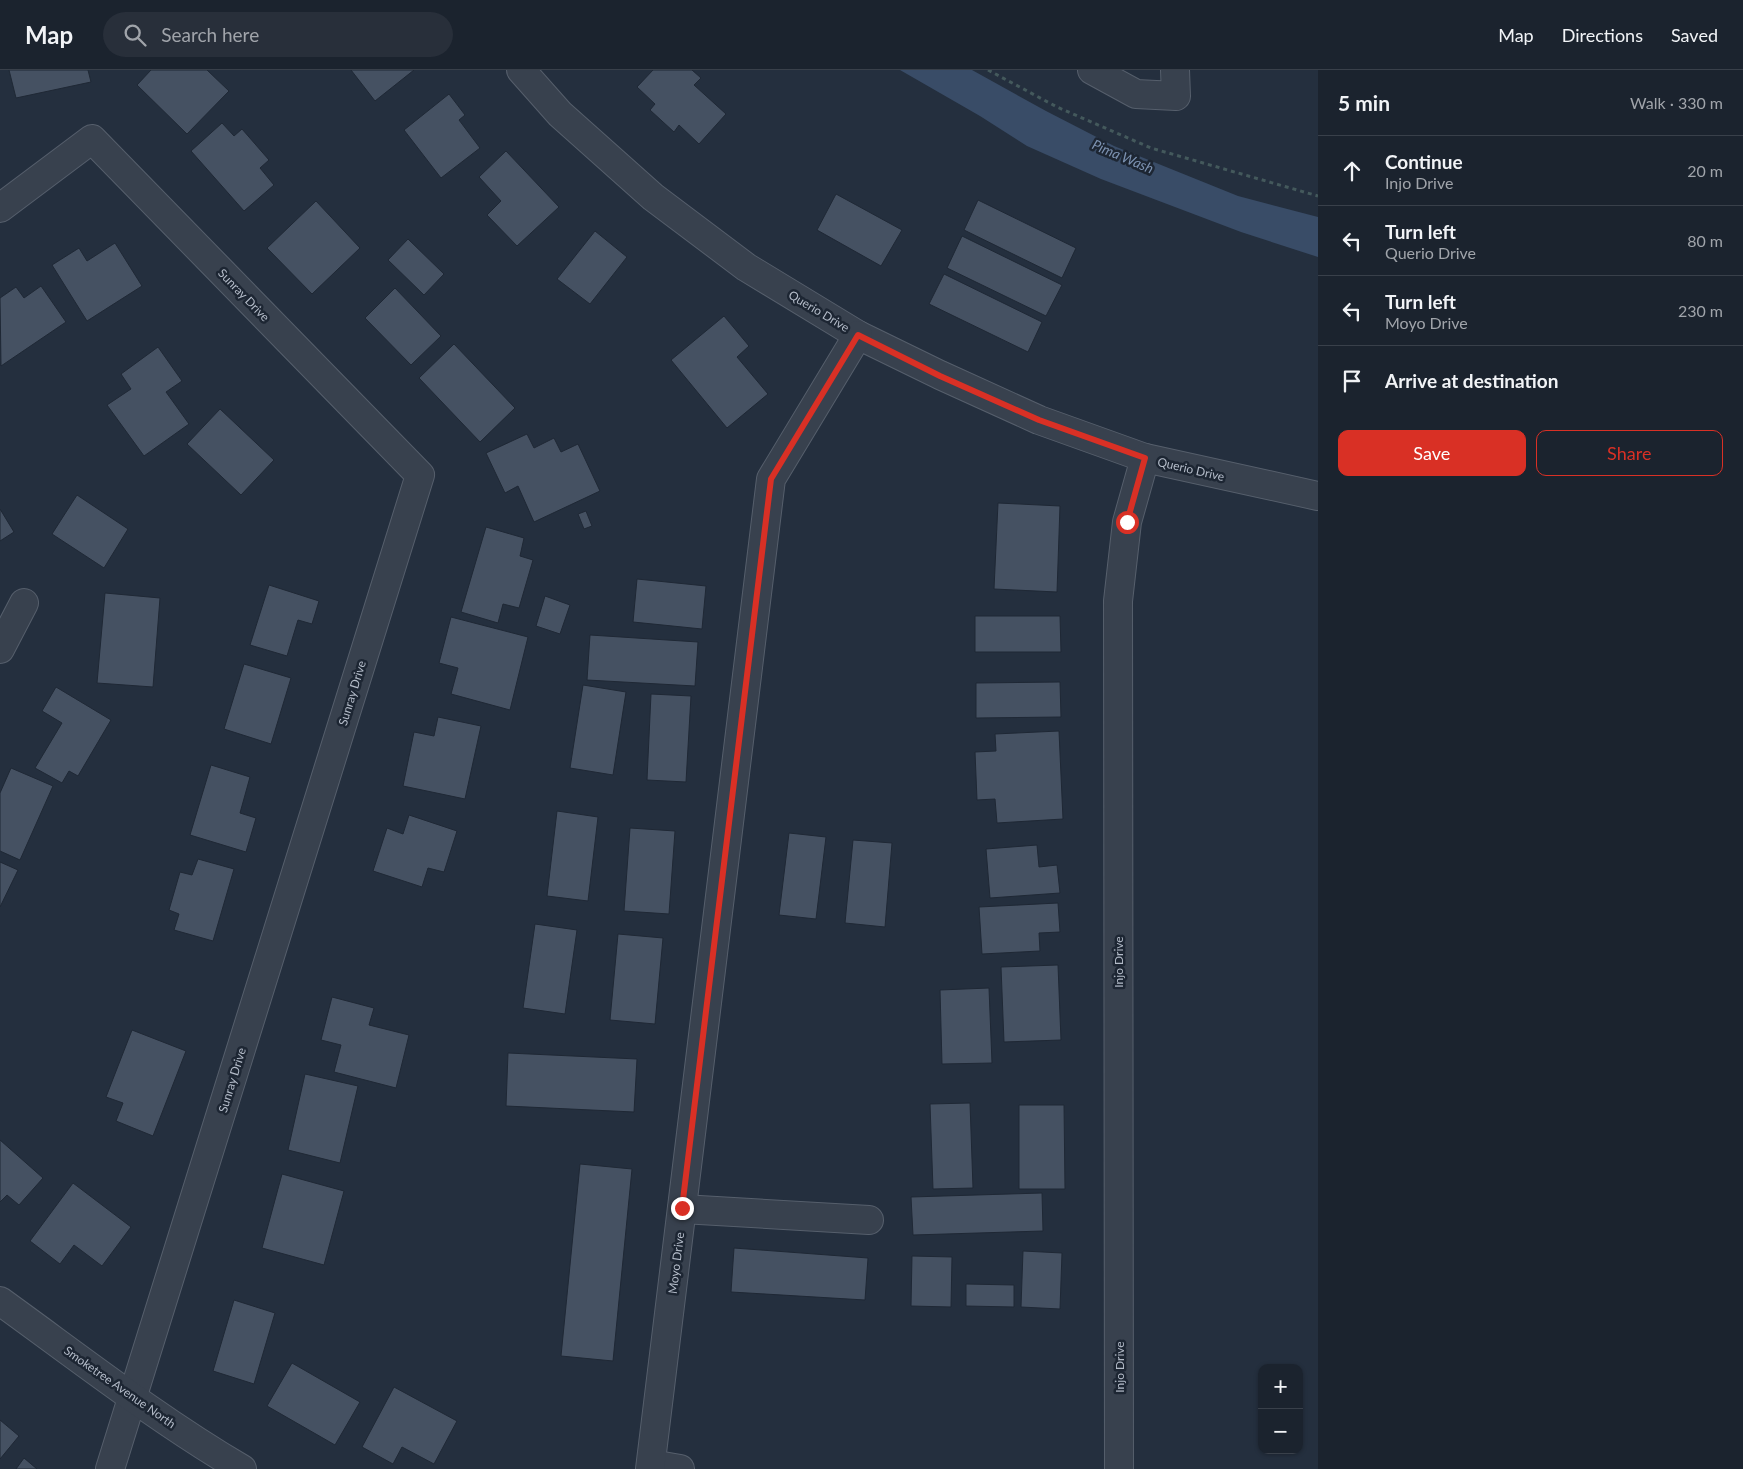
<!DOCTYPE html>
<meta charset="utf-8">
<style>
body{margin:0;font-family:Lato,sans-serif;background:#282f3a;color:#f1f3f6}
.controls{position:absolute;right:15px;bottom:15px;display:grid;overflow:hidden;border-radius:10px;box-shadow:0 1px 4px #0004}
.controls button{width:45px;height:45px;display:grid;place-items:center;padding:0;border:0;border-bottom:1px solid #39404a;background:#1b232e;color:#f1f3f6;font:25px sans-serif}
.stop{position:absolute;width:15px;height:15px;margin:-11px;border:4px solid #d93025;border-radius:50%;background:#fff}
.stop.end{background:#d93025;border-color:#fff;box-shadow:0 1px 5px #0008}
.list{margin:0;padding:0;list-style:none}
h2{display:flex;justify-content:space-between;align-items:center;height:65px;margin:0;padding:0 20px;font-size:21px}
h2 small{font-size:16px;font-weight:400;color:#a0a4aa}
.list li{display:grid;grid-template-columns:32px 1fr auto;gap:15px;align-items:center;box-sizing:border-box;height:70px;padding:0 20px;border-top:1px solid #39404a}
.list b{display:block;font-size:19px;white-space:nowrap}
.list p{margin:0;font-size:16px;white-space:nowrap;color:#a0a4aa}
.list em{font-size:16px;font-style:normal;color:#a0a4aa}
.actions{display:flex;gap:10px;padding:15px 20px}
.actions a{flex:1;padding:11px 0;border:1px solid #d93025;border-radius:10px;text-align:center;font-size:18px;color:#d93025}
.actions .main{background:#d93025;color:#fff}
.icon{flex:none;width:28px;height:28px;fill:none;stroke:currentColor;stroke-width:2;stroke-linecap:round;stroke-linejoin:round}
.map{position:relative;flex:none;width:1318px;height:1399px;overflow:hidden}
header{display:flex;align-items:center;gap:30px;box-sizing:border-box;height:70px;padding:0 25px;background:#1b232e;border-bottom:1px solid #39404a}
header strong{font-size:24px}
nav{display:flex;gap:28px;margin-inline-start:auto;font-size:18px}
.search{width:350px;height:45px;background:#282f3a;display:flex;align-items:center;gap:12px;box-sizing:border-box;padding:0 18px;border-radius:28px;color:#a0a4aa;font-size:19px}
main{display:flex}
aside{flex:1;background:#1b232e}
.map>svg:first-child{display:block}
.water{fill:#394c67}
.building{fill:#455162;stroke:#1f2835}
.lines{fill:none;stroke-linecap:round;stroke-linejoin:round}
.minor-casing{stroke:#565f6c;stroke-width:30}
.path{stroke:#44595c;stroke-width:3;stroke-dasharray:4 4;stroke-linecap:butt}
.minor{stroke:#38414e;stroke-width:28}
.route{stroke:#d93025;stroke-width:6}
.labels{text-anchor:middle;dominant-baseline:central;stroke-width:5;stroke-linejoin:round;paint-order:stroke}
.street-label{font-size:12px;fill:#b4bcc9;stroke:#1d2633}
.water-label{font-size:14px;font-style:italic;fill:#7c92b1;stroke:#1d2633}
</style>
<header>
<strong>Map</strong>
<div class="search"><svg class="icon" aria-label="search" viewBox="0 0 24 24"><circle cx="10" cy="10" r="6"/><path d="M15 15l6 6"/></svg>Search here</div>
<nav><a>Map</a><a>Directions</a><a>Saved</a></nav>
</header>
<main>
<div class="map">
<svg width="1318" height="1399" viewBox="0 0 1318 1399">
<rect width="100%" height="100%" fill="#242f3e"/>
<!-- water -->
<path class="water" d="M900 0H972L1046 41 1114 76 1238 126 1318 147V187L1241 162 1101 109 1027 76 980 46Z"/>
<!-- building -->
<g class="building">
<path d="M9 0H88L91 12 16 28Z"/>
<path d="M151 0H207L229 21 187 64 137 15Z"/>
<path d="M351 0H414L375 31Z"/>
<path d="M653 0H692L701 8 694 15 726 44 699 74 679 55 674 62 650 40 655 34 637 17Z"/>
<path d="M449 24 465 45 459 50 480 78 441 108 404 60Z"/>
<path d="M222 53 234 66 242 59 269 90 260 98 274 115 244 141 191 81Z"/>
<path d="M506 81 559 137 517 176 487 145 501 131 479 107Z"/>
<path d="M836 124 902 160 881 196 817 160Z"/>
<path d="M978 130 1076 178 1062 208 964 160Z"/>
<path d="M316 131 360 178 312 224 267 178Z"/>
<path d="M595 161 627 187 590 234 557 209Z"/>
<path d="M962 166 1062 215 1046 246 947 198Z"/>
<path d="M408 169 444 204 424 225 388 190Z"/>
<path d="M115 173 142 216 87 251 52 195 79 178 87 191Z"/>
<path d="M944 204 1042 252 1028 282 929 234Z"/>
<path d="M41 216 66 252 1 296 0 228 16 217 24 228Z"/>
<path d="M395 218 441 266 411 295 365 248Z"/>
<path d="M724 246 749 276 737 287 768 324 727 358 671 290Z"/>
<path d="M454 274 515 338 480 372 419 308Z"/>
<path d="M158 277 182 311 166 322 189 354 144 386 107 335 131 319 121 304Z"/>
<path d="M220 339 274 390 241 425 187 374Z"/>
<path d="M527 364 534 378 554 368 561 382 578 374 600 421 534 452 518 416 505 423 486 383Z"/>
<path d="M77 425 128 459 104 498 52 464Z"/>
<path d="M998 433 1060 436 1057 522 994 519Z"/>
<path d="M0 439 14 462 0 471Z"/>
<path d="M586 441 592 456 584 459 578 444Z"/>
<path d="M486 457 524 468 520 486 533 490 519 538 503 534 498 553 461 542Z"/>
<path d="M637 509 706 516 702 559 633 552Z"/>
<path d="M269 515 319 531 312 554 298 550 287 586 250 575Z"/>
<path d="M105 523 160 528 153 617 97 613Z"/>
<path d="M545 526 570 535 560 564 536 556Z"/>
<path d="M975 546H1060L1061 582H975Z"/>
<path d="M451 547 528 567 510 640 451 624 458 598 439 593Z"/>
<path d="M590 565 698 572 695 616 587 610Z"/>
<path d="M244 594 291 608 271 674 224 659Z"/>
<path d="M1060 612 1061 647 976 648V613Z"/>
<path d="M583 615 626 622 613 705 570 698Z"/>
<path d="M56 617 111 650 78 706 69 701 62 713 35 698 62 653 42 641Z"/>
<path d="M651 624 691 626 686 712 647 710Z"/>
<path d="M438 647 481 656 465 729 403 716 414 662 434 666Z"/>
<path d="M1059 661 1063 749 997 753 995 729 977 730 975 682 996 681 995 664Z"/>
<path d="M211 695 250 707 240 743 256 748 246 782 190 765Z"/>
<path d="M11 698 53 716 20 790 0 781V723Z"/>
<path d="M557 741 598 747 588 831 547 826Z"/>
<path d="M409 745 457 761 444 802 428 798 422 817 373 801 387 758 403 764Z"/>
<path d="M630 758 675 761 669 844 624 841Z"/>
<path d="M789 763 826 767 816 849 779 845Z"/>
<path d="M853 770 892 773 885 857 845 853Z"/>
<path d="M1037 775 1039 797 1057 795 1060 823 990 828 986 779Z"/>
<path d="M198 789 234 799 213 871 174 860 179 844 169 840 180 802 192 805Z"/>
<path d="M0 792 18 800 0 837Z"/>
<path d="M1058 833 1060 862 1039 863 1040 881 982 884 979 837Z"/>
<path d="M535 854 577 860 565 944 523 938Z"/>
<path d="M618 864 663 868 655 954 610 950Z"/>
<path d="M1058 895 1061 970 1004 972 1001 897Z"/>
<path d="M989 918 992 993 942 994 940 920Z"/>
<path d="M332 927 374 938 369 955 409 965 396 1018 334 1002 341 975 321 970Z"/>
<path d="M132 960 186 981 153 1066 116 1051 123 1033 106 1027Z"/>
<path d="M508 983 637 989 634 1042 506 1036Z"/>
<path d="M305 1004 358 1016 340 1093 288 1080Z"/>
<path d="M970 1033 973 1118 933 1119 930 1034Z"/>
<path d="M1019 1035H1064L1065 1119H1019Z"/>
<path d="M0 1070 43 1108 19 1135 7 1125 0 1132Z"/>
<path d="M580 1094 632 1099 613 1291 561 1286Z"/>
<path d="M282 1104 344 1121 324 1195 262 1178Z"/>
<path d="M73 1113 131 1157 102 1196 74 1175 60 1194 30 1171Z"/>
<path d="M1042 1123 1043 1161 913 1165 911 1127Z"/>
<path d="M734 1178 868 1188 865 1230 731 1222Z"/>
<path d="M1023 1181 1062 1183 1060 1239 1021 1237Z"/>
<path d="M912 1186 952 1187 951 1237 911 1236Z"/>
<path d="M966 1214 1014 1215V1237L966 1236Z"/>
<path d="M234 1230 275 1243 254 1314 213 1301Z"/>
<path d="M292 1293 360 1332 335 1375 267 1336Z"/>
<path d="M394 1317 457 1351 434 1394 402 1377 393 1394 362 1377Z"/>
<path d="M0 1350 19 1366 0 1389Z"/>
<path d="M24 1388 37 1399H16Z"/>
</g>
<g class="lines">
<defs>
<g id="minor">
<path d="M521 0 560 44 653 127 746 197 858 265 940 305 1039 350 1145 388 1318 426"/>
<path d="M1092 0 1136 24 1176 26 1175 0"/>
<path d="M0 138 92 69 420 405 110 1399"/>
<path d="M0 579 24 533"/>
<path d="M682 1139 869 1150"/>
<path d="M0 1231C79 1288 157 1349 242 1399"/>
<path d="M651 1394 680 1399"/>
<path d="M650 1399 771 409 858 265"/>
<path d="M1119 1399 1118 531 1127 452 1145 388"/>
</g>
</defs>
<!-- minor casing -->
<use href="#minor" class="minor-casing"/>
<!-- path -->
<path class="path" d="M988 0 1057 37 1151 78 1318 126"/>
<!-- minor -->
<use href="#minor" class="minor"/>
</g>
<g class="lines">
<!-- route -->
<path class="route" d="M682 1138 771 409 858 265 940 306 1039 350 1145 388 1127 452"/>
</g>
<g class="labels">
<!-- street labels -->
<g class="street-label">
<text transform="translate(244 225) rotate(46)">Sunray Drive</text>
<text transform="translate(819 241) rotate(31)">Querio Drive</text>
<text transform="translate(1191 399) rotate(13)">Querio Drive</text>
<text transform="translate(352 623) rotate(-73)">Sunray Drive</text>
<text transform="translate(1118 892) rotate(-90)">Injo Drive</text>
<text transform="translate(232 1010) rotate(-73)">Sunray Drive</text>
<text transform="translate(676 1193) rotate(-83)">Moyo Drive</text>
<text transform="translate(1119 1297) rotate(-90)">Injo Drive</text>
<text transform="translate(120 1317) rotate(35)">Smoketree Avenue North</text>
</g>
<!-- water labels -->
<g class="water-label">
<text transform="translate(1123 86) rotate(23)">Pima Wash</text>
</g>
</g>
</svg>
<div class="controls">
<button>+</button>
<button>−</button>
</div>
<div class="stop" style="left:1127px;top:452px"></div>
<div class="stop end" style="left:682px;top:1138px"></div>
</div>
<aside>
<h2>5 min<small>Walk · 330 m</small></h2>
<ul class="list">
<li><svg class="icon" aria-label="ahead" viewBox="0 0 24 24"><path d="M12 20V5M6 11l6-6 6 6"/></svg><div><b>Continue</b><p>Injo Drive</p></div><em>20 m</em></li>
<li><svg class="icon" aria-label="left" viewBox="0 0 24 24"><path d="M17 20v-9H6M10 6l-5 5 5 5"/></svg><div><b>Turn left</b><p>Querio Drive</p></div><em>80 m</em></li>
<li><svg class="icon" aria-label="left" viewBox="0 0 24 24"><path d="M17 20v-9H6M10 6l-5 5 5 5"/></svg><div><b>Turn left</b><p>Moyo Drive</p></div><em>230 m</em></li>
<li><svg class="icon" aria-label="arrive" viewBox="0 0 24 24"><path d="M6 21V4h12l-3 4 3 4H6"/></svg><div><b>Arrive at destination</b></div></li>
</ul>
<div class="actions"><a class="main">Save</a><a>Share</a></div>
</aside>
</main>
